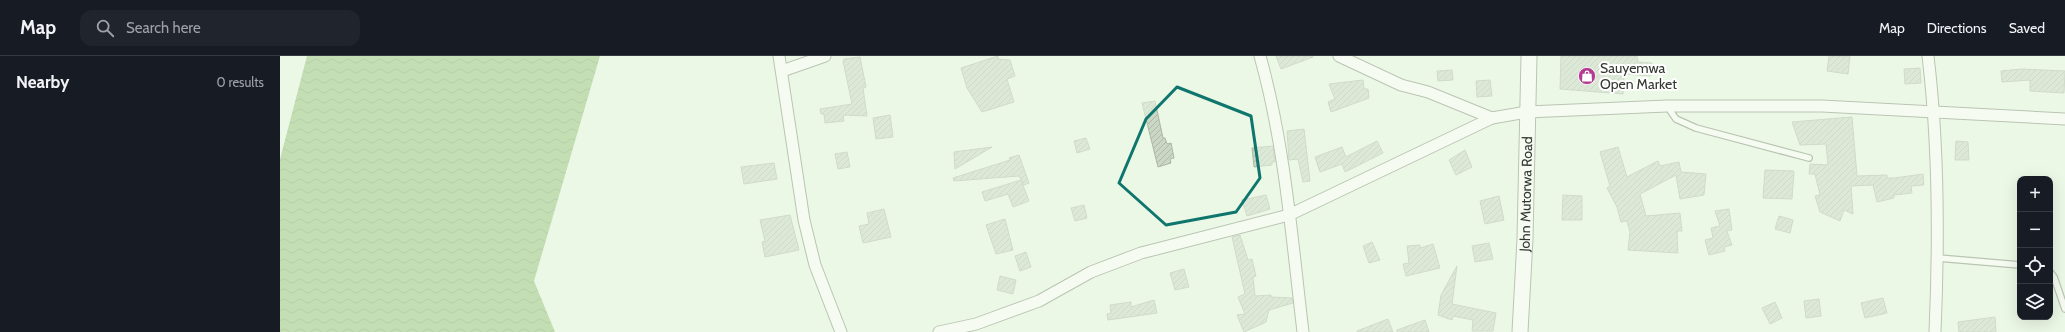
<!DOCTYPE html>
<meta charset="utf-8">
<style>
body{margin:0;font-family:Cabin,sans-serif;background:#20242c;color:#f1f3f6}
.controls{position:absolute;right:12px;bottom:12px;display:grid;overflow:hidden;border-radius:8px;box-shadow:0 4px 16px #0002}
.controls button{width:36px;height:36px;display:grid;place-items:center;padding:0;border:0;border-bottom:1px solid #363941;background:#171b24;color:#f1f3f6;font:20px sans-serif}
.list{margin:0;padding:0;list-style:none}
h2{display:flex;justify-content:space-between;align-items:center;height:52px;margin:0;padding:0 16px;font-size:17px}
h2 small{font-size:13px;font-weight:400;color:#9ea1a6}
.icon{flex:none;width:22px;height:22px;fill:none;stroke:currentColor;stroke-width:2;stroke-linecap:round;stroke-linejoin:round}
.map{position:relative;flex:none;width:1785px;height:276px;overflow:hidden}
header{display:flex;align-items:center;gap:24px;box-sizing:border-box;height:56px;padding:0 20px;background:#171b24;border-bottom:1px solid #363941}
header strong{font-size:19px}
nav{display:flex;gap:22px;margin-inline-start:auto;font-size:14px}
.search{width:280px;height:36px;background:#20242c;display:flex;align-items:center;gap:10px;box-sizing:border-box;padding:0 14px;border-radius:12px;color:#9ea1a6;font-size:15px}
main{display:flex}
aside{flex:1;background:#171b24}
.map>svg:first-child{display:block}
.water{fill:url(#water-waves)}
.building{fill:url(#building-hatch);stroke:#acb7a6}
.lines{fill:none;stroke-linecap:round;stroke-linejoin:round}
.lane-casing{stroke:#7c8776;stroke-width:8}
.street-casing{stroke:#7c8776;stroke-width:13}
.secondary-casing{stroke:#7c8776;stroke-width:17}
.lane{stroke:#fff;stroke-width:5.5}
.street{stroke:#fff;stroke-width:11}
.secondary{stroke:#fff;stroke-width:15}
.marked{fill:none;stroke:#0f766e;stroke-width:3;stroke-linejoin:round}
.labels{text-anchor:middle;dominant-baseline:central;stroke-width:4;stroke-linejoin:round;paint-order:stroke}
.poi-label{font-size:14px;fill:#333831;stroke:#fff;text-anchor:start}
.street-label{font-size:14px;fill:#333831;stroke:#fff}
</style>
<header>
<strong>Map</strong>
<div class="search"><svg class="icon" aria-label="search" viewBox="0 0 24 24"><circle cx="10" cy="10" r="6"/><path d="M15 15l6 6"/></svg>Search here</div>
<nav><a>Map</a><a>Directions</a><a>Saved</a></nav>
</header>
<main>
<aside>
<h2>Nearby<small>0 results</small></h2>
<ul class="list">
</ul>
</aside>
<div class="map">
<svg width="1785" height="276" viewBox="0 0 1785 276">
<defs>
<pattern id="water-waves" width="16" height="10" patternUnits="userSpaceOnUse"><rect width="16" height="10" fill="#92be78"/><path d="M0 5q4-4 8 0t8 0" fill="none" stroke="#789b63"/></pattern>
<pattern id="building-hatch" width="6" height="6" patternUnits="userSpaceOnUse"><rect width="6" height="6" fill="#cbd7c5"/><path d="M-1 1l2-2M0 6l6-6M5 7l2-2" fill="none" stroke="#afb9aa"/></pattern>
</defs>
<rect width="100%" height="100%" fill="#ecf8e6"/>
<!-- water -->
<path class="water" d="M27 0H320L254 225 275 276H0V103Z"/>
<!-- building -->
<g class="building">
<path d="M718 0V3L730 4 735 20 727 23 734 46 702 56 687 32 681 12Z"/>
<path d="M996 0H1033V1L1001 13Z"/>
<path d="M1281 0H1357L1358 6 1372 7 1371 20 1344 18 1343 38 1280 33Z"/>
<path d="M1549 0H1570L1568 18 1547 15Z"/>
<path d="M580 1 586 31 583 32 587 60 563 59 564 65 545 67 544 58H541L540 53 572 48 563 5 564 3Z"/>
<path d="M1640 12 1641 27 1625 28 1624 13Z"/>
<path d="M1742 13 1785 15 1784 37 1750 35V24L1722 26 1721 15Z"/>
<path d="M1172 14 1173 24 1158 25 1157 15Z"/>
<path d="M1083 24 1084 33H1088L1089 42 1051 56 1048 46 1055 43 1049 28Z"/>
<path d="M1210 24 1212 40 1197 41 1196 25Z"/>
<path d="M875 45 883 82H885L887 88 891 87 894 102 890 103 891 107 878 111 862 47Z"/>
<path d="M610 59 613 81 596 83 593 62Z"/>
<path d="M1572 61 1577 120 1607 119V122H1614L1643 118 1644 129 1631 130 1632 137 1614 139V142L1597 146 1593 129 1571 130 1573 158 1564 154 1560 165 1540 156 1535 140 1540 139 1535 118H1529L1530 108 1548 109 1546 88 1520 89 1512 66Z"/>
<path d="M1024 73 1030 125 1023 126 1018 103 1009 104 1007 75Z"/>
<path d="M806 82 810 93 797 97 794 85Z"/>
<path d="M1097 85 1103 97 1065 116 1062 108 1040 116 1035 101 1062 91 1066 101Z"/>
<path d="M1676 85 1688 86 1689 104H1675Z"/>
<path d="M993 90 995 106H992V109L974 111 972 92Z"/>
<path d="M712 91 675 113 674 96Z"/>
<path d="M1338 91 1347 121 1378 105 1380 110 1399 106 1401 116 1426 118 1424 139 1400 143 1396 119 1360 138 1366 160 1400 157 1402 175H1397L1398 197 1348 194 1350 176 1347 165 1341 166 1337 151 1327 132 1330 130 1320 96Z"/>
<path d="M1185 94 1192 111 1176 119 1169 104Z"/>
<path d="M567 96 570 111 558 113 555 98Z"/>
<path d="M739 99 749 127 744 129 739 120 674 125 673 122 730 104 729 102Z"/>
<path d="M494 107 497 123 464 128 461 111Z"/>
<path d="M1485 114 1514 115 1512 143 1483 142Z"/>
<path d="M741 124 749 145 733 151 728 138 705 145 702 136Z"/>
<path d="M986 139 990 153 967 160 962 144Z"/>
<path d="M1283 139 1302 140V164H1282Z"/>
<path d="M1219 140 1224 164 1205 168 1200 145Z"/>
<path d="M804 149 807 162 795 165 791 152Z"/>
<path d="M604 153 611 181 583 187 579 170 589 168 587 157Z"/>
<path d="M1449 153 1452 174 1447 175 1452 189 1444 191 1445 195 1429 199 1425 184 1433 182 1431 172 1440 170 1435 155Z"/>
<path d="M510 159 519 194 485 201 482 186 485 185 480 164Z"/>
<path d="M1499 160 1513 164 1510 177 1495 173Z"/>
<path d="M725 163 733 194 716 198 706 169Z"/>
<path d="M960 179 968 204 972 203 976 220 973 221 975 240 991 239V241L1012 242 1013 247 989 254 986 266 964 276 957 259 965 258 958 241 965 238 952 181Z"/>
<path d="M1092 186 1100 204 1089 207 1083 190Z"/>
<path d="M1209 187 1213 203 1195 206 1192 190Z"/>
<path d="M1153 188 1160 212 1126 220 1123 208 1129 207 1127 190 1140 189V192Z"/>
<path d="M746 196 751 211 740 215 735 200Z"/>
<path d="M1177 210 1172 248 1216 257 1213 275H1192L1193 264 1173 260 1172 264 1158 259 1161 239Z"/>
<path d="M904 213 909 231 895 234 890 217Z"/>
<path d="M720 220 736 224 733 238 717 234Z"/>
<path d="M1603 242 1607 257 1585 262 1581 247Z"/>
<path d="M1539 243 1541 260 1526 262 1524 245Z"/>
<path d="M874 244 877 257 828 264 827 258 831 257 830 249 851 246V251Z"/>
<path d="M1495 246 1502 262 1490 268 1482 252Z"/>
<path d="M1715 261 1716 276H1679L1678 266Z"/>
<path d="M1108 263 1113 276H1077V275Z"/>
<path d="M1145 264 1149 276H1117V274Z"/>
</g>
<g class="lines">
<defs>
<g id="lane">
<path d="M1387 50 1396 63 1416 72 1529 102"/>
<path d="M1658 202 1740 209"/>
<path d="M1770 216 1774 221 1785 253"/>
</g>
<g id="street">
<path d="M499 0 524 164 535 209 561 276"/>
<path d="M980 0C1005 89 1012 184 1023 276"/>
<path d="M1059 0 1121 29 1148 36 1212 62"/>
<path d="M1648 0C1659 92 1659 184 1655 276"/>
<path d="M502 15 545 0"/>
<path d="M659 276 696 268 759 245 811 216 861 197 1009 159 1212 62 1247 56 1387 50H1542L1785 63"/>
</g>
<g id="secondary">
<path id="s1" d="M1240 276 1245 183 1249 0"/>
</g>
</defs>
<!-- lane casing -->
<use href="#lane" class="lane-casing"/>
<!-- street casing -->
<use href="#street" class="street-casing"/>
<!-- secondary casing -->
<use href="#secondary" class="secondary-casing"/>
<!-- lane -->
<use href="#lane" class="lane"/>
<!-- street -->
<use href="#street" class="street"/>
<!-- secondary -->
<use href="#secondary" class="secondary"/>
</g>
<!-- marked area -->
<path d="M0 0H1785V276H0ZM897 31 971 60 980 122 956 156 886 169 839 127 866 63Z" fill="#ecf8e6" fill-opacity=".55" fill-rule="evenodd"/>
<path class="marked" d="M897 31 971 60 980 122 956 156 886 169 839 127 866 63Z"/>
<!-- icons -->
<defs>
<symbol id="shop-disc" viewBox="-11 -11 22 22"><circle r="9.5" fill="#b43b90" stroke="#fff"/><path d="M-5-2.5h2.3a2.7 3.5 0 0 1 5.4 0H5L5.5 6h-11ZM-1.5-2.5h3a1.5 2.3 0 0 0-3 0Z" fill="#fff"/></symbol>
</defs>
<g fill-rule="evenodd">
<use href="#shop-disc" x="1297" y="10" width="20" height="20"/>
</g>
<g class="labels">
<!-- poi labels -->
<g class="poi-label">
<text x="1320" y="12">Sauyemwa<tspan x="1320" dy="16">Open Market</tspan></text>
</g>
<!-- street labels -->
<g class="street-label">
<text stroke="none"><textPath href="#s1" startOffset="138">John Mutorwa Road</textPath></text>
</g>
</g>
</svg>
<div class="controls">
<button>+</button>
<button>−</button>
<button><svg class="icon" aria-label="locate" viewBox="0 0 24 24"><circle cx="12" cy="12" r="6"/><path d="M12 2v4M12 18v4M2 12h4M18 12h4"/></svg></button>
<button><svg class="icon" aria-label="layers" viewBox="0 0 24 24"><path d="M12 4l9 5-9 5-9-5zM3 14l9 5 9-5"/></svg></button>
</div>
</div>
</main>
